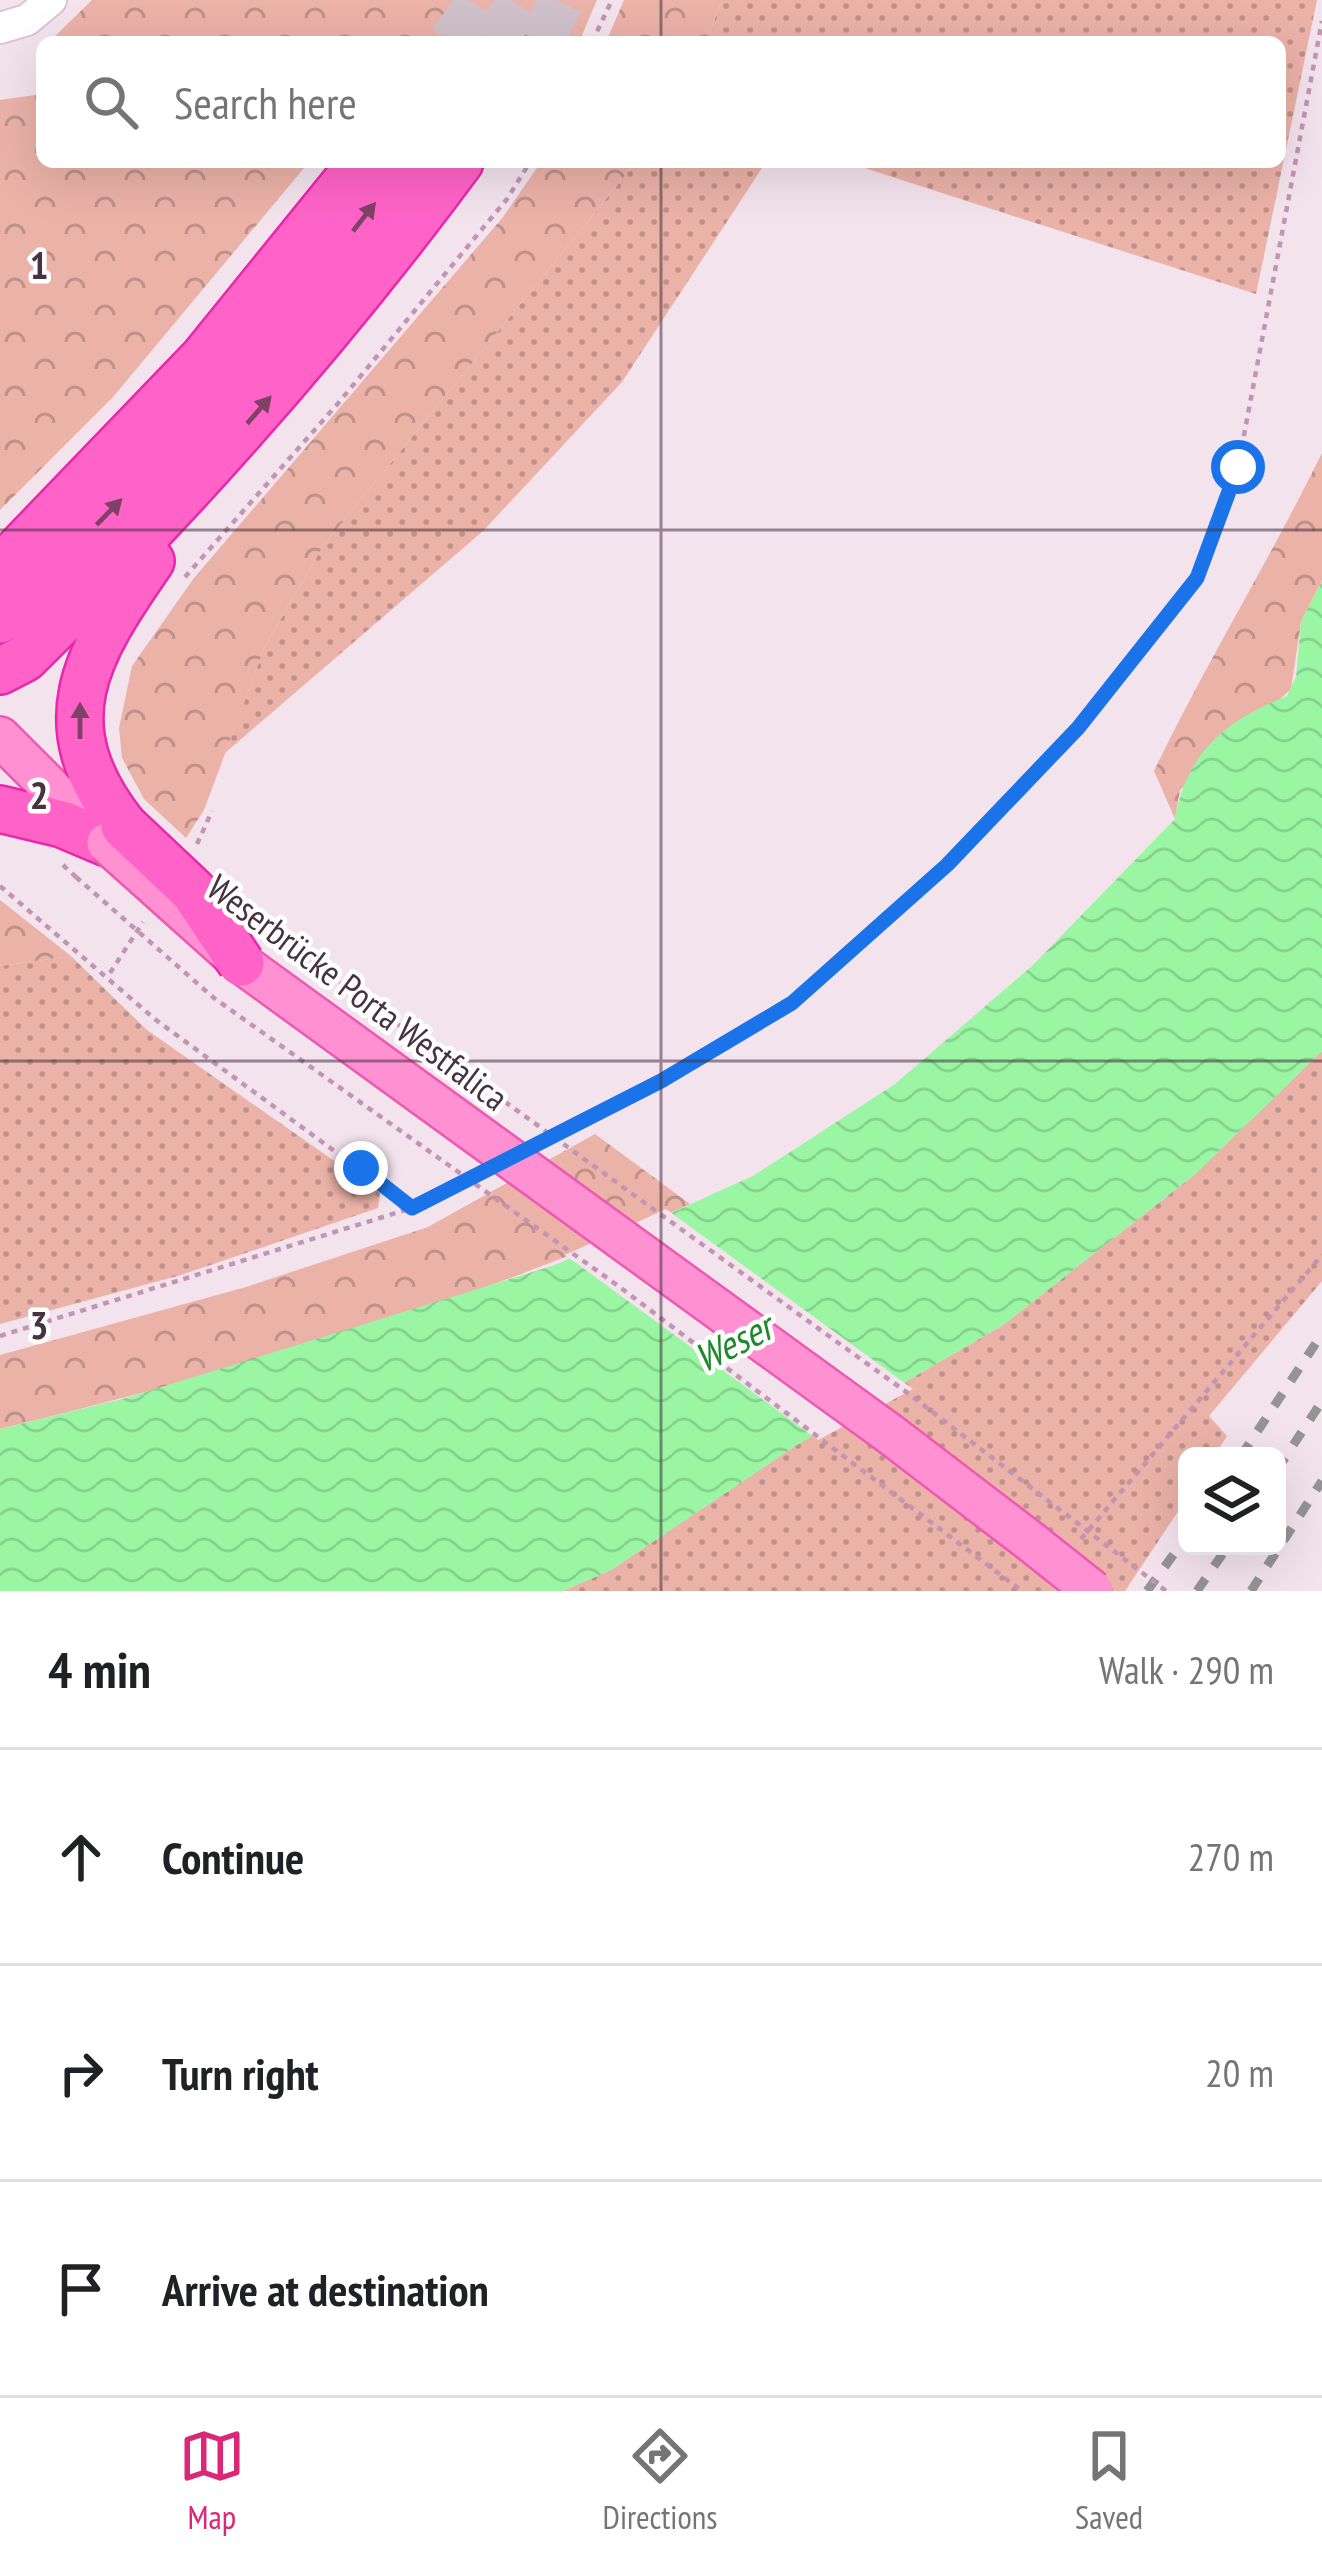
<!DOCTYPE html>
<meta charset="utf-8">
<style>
body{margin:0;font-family:"PT Sans Narrow",sans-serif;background:#f6f6f6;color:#202124}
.controls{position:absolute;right:36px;bottom:36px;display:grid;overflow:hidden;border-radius:18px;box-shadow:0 12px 48px #0002}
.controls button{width:108px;height:108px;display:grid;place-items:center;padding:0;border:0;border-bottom:3px solid #e0e0e0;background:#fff;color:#202124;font:60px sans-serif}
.stop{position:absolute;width:36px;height:36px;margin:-27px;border:9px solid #1a73e8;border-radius:50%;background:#fff}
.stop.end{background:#1a73e8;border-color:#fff;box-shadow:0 3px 12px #0008}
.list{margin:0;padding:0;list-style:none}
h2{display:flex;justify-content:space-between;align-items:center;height:156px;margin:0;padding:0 48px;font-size:51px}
h2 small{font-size:39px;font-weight:400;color:#757577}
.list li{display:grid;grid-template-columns:78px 1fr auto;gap:36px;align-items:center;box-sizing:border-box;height:216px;padding:0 48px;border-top:3px solid #e0e0e0}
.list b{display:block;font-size:45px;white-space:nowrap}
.list em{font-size:39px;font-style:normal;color:#757577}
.icon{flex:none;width:66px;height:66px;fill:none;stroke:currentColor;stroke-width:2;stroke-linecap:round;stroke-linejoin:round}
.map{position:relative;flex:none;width:1322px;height:1591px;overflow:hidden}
.search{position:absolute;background:#fff;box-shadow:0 12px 48px #0002;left:36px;right:36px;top:36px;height:132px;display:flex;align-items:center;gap:30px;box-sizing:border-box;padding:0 42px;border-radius:18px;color:#757577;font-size:45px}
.sheet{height:804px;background:#fff}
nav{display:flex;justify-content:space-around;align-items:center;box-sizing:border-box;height:168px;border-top:3px solid #e0e0e0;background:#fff;font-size:33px;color:#757577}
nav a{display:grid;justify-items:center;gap:6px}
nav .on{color:#db2777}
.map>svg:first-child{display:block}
.grass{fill:url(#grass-dots)}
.forest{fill:url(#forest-crowns)}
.water{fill:url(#water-waves)}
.pier{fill:#f3e3ed}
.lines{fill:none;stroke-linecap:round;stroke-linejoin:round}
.highway-tunnel{stroke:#d0c0ca;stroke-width:45;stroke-dasharray:45 22;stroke-linecap:butt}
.minor-casing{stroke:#ddc2d4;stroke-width:34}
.major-casing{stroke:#ed58b3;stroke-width:44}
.highway-casing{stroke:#e927ab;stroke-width:50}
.path{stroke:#c295b3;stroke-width:4.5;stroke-dasharray:6 6;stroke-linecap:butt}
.minor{stroke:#fff;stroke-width:30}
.major{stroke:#ff91d2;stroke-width:39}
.highway{stroke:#ff63c7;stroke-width:45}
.rail{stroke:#949494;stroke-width:9;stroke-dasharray:15 15;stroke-linecap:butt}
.major-bridge-casing{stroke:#ed58b3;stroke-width:44;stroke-linecap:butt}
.highway-bridge-casing{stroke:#e927ab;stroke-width:50;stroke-linecap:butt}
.path-bridge{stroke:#c295b3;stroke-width:4.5;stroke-dasharray:6 6;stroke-linecap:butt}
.major-bridge{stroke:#ff91d2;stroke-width:39}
.highway-bridge{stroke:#ff63c7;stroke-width:45}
.oneway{fill:#7e4168}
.route{stroke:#1a73e8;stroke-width:15}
.grid{fill:none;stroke:#463340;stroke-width:3;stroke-opacity:0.55}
.labels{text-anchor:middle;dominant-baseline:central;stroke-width:9;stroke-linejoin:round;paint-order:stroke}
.street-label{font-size:36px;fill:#463340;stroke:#fff}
.water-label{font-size:39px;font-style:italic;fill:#1e872a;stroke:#fff}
.grid-label{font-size:39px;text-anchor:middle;font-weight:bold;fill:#463340;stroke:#fff;stroke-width:9;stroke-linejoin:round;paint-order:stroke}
</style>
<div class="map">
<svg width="1322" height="1591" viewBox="0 0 1322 1591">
<defs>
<pattern id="grass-dots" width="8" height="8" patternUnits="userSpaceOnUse" patternTransform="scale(3)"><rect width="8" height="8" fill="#ebb2a8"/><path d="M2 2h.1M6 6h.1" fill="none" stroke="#c0918a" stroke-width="1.8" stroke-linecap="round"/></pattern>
<pattern id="forest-crowns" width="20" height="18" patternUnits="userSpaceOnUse" patternTransform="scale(3)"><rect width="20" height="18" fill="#ebb2a8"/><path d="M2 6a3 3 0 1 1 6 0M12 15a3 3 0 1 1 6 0" fill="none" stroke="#c0918a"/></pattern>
<pattern id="water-waves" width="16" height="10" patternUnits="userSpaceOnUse" patternTransform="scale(3)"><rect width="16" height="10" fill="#9af6a3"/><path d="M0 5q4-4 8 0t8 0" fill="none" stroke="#86d38d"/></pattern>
</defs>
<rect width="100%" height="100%" fill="#f3e3ed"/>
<!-- grass -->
<g class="grass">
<path d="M722 0H1317L1256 294 846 162H1280V42H706Z"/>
<path d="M636 162H766L622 382 483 531 225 753 265 646 323 546Z"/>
<path d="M71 956 147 1030 380 1193 378 1208 181 1275 0 1324V966Z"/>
<path d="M1322 1051V1281L1209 1416 1227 1436 1214 1456H1187V1498L1125 1591H563L611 1570 795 1446 1003 1325 1194 1175Z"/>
</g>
<!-- forest -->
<g class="forest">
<path d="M92 0H597L579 42H49Z"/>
<path d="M624 0H722L706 42H606Z"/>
<path d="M42 94V162H309L113 397 0 510V100Z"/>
<path d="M541 162H636L323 546 265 646 204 810 186 838 144 799 122 758 119 728 132 666 194 578 503 217Z"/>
<path d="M1322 453V580L1301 622 1291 689 1180 790 1175 819 1154 771C1206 663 1269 561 1322 453Z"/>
<path d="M0 900 71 956 0 966Z"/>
<path d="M595 1134 690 1204C471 1304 234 1372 0 1429V1355L246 1287 428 1227Z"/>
</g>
<!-- water -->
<path class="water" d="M1322 580V1051L1194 1175 1003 1325 795 1446 611 1570 563 1591H0V1429L126 1398 555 1265 753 1176 895 1084 1032 966 1175 819C1186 752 1227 720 1287 696L1296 677 1301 622Z"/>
<!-- pier -->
<path class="pier" d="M666 1209 913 1389 818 1440 565 1255Z"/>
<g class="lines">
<!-- highway-tunnel -->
<g class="highway-tunnel">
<path d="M451 42 480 0"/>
<path d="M493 42 521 0"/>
<path d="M540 42 562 0"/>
</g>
<defs>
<path id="minor" d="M0 28 27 20 51 0"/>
<g id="major">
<path d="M0 737 99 836"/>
<path d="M890 1434 1030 1541"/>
</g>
<g id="highway">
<path d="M0 569 204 357 362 162"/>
<path d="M0 620C152 485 282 322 407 162"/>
<path d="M0 671 25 658C182 504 329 339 460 162"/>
<path d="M0 809 62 824 107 843"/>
<path d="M124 826C43 723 86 655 151 561"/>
</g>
</defs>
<!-- minor casing -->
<use href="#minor" class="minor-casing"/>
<!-- major casing -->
<use href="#major" class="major-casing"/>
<!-- highway casing -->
<use href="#highway" class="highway-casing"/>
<!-- path -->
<g class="path">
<path d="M592 42 612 0"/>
<path d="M185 577 340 401 507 199 530 162"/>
<path d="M197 844 212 811"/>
<path d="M63 865 76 877"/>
<path d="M0 886 156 1020 412 1208"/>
<path d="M110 973 143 922"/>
<path d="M546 1140 661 1081 792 1003 947 865 1078 727 1197 578 1238 467 1322 21"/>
<path d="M0 1336 412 1208 477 1175"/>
<path d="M1081 1539 1322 1255"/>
</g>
<!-- minor -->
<use href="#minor" class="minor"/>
<!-- major -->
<use href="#major" class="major"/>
<!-- highway -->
<use href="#highway" class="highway"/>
<!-- rail -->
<g class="rail">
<path d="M1241 1456 1322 1334"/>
<path d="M1277 1470 1322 1401"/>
<path d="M1147 1591 1187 1536"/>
<path d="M1197 1591 1228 1546"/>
<path d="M1251 1591 1322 1481"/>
</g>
<defs>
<g id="major-bridge">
<path d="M107 843 241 963 890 1434"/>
<path d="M1030 1541 1093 1591"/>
</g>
<path id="highway-bridge" d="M124 826 193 891 241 963"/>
</defs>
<!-- major-bridge casing -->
<use href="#major-bridge" class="major-bridge-casing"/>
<!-- highway-bridge casing -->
<use href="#highway-bridge" class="highway-bridge-casing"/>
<!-- path-bridge -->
<g class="path-bridge">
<path d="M76 877 214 998 617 1285 1022 1591"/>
<path d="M262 926 909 1394 1166 1591"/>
</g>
<!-- major-bridge -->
<use href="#major-bridge" class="major-bridge"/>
<!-- highway-bridge -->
<use href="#highway-bridge" class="highway-bridge"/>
</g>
<!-- one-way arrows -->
<defs><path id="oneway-solid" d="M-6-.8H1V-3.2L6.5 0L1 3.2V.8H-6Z" transform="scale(3)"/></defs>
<g class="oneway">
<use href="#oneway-solid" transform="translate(364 217) rotate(-52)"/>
<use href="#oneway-solid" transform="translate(259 410) rotate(-49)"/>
<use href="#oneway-solid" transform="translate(109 512) rotate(-46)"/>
<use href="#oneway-solid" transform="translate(80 721) rotate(-90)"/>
</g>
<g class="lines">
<!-- route -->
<path class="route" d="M361 1168 412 1208 661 1081 792 1003 947 865 1078 728 1197 578 1238 467"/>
</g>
<!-- grid -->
<path class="grid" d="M661 0V42M661 162V1591M0 530H1322M0 1061H1322"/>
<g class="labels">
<!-- street labels -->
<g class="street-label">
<text transform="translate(358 992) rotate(37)">Weserbrücke Porta Westfalica</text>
</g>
<!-- water labels -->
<g class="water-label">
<text transform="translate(733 1342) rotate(-27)">Weser</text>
</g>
</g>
<g class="grid-label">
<text x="39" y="279">1</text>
<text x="39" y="809">2</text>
<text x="39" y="1339">3</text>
</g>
</svg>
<div class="controls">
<button><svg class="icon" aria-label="layers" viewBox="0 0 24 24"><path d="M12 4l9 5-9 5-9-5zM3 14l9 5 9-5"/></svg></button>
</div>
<div class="stop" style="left:1238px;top:467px"></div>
<div class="stop end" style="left:361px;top:1168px"></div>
<div class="search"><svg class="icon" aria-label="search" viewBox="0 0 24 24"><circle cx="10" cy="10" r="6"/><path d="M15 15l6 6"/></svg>Search here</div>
</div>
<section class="sheet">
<h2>4 min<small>Walk · 290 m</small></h2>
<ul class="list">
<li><svg class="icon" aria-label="ahead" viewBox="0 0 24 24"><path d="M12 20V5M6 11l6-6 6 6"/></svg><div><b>Continue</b></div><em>270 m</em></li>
<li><svg class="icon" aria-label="right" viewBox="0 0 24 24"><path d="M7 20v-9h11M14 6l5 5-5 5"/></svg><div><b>Turn right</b></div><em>20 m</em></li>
<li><svg class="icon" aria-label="arrive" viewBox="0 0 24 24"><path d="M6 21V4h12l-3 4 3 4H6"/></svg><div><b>Arrive at destination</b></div></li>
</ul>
</section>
<nav>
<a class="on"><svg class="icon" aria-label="map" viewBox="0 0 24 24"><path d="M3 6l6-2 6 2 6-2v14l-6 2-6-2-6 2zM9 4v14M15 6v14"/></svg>Map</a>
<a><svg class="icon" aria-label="directions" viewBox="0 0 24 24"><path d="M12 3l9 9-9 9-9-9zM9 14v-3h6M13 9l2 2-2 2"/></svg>Directions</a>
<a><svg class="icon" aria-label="saved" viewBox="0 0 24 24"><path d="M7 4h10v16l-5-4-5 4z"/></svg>Saved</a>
</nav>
